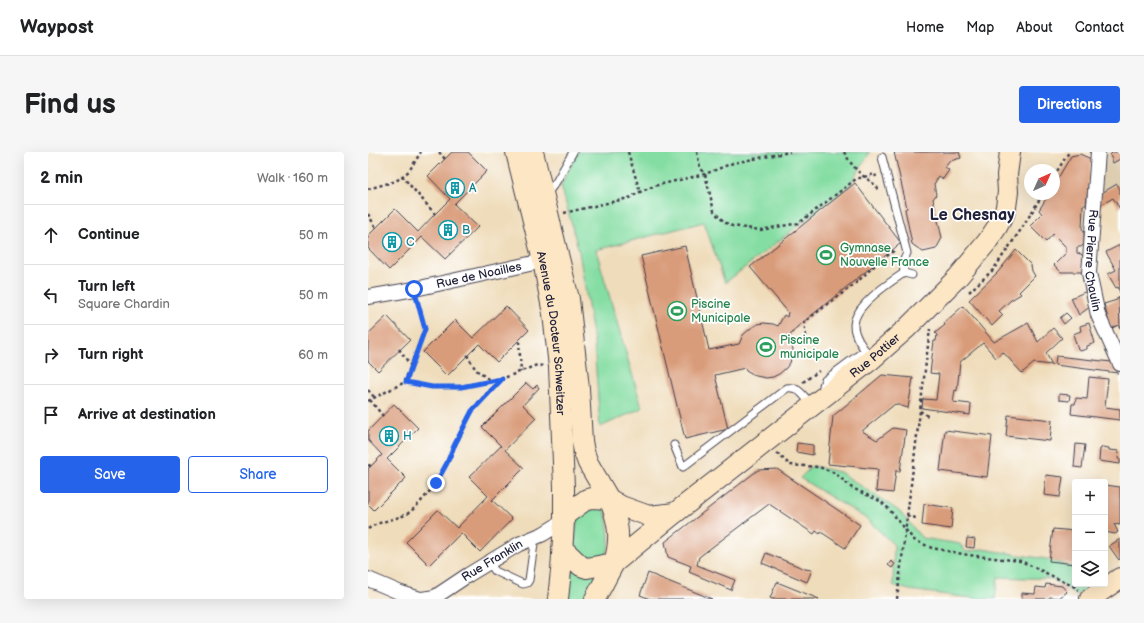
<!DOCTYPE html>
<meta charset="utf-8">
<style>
body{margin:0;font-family:"Balsamiq Sans",sans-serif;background:#f6f6f6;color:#202124}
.controls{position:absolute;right:12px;bottom:12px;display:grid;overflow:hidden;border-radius:4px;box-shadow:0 4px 16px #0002}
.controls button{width:36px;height:36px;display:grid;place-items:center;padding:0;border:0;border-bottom:1px solid #e0e0e0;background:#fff;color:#202124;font:20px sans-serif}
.compass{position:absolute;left:656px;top:12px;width:36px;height:36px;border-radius:50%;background:#fff;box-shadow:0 4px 16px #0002;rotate:45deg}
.stop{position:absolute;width:12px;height:12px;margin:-9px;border:3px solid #2563eb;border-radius:50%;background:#fff}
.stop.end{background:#2563eb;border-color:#fff;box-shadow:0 1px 4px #0008}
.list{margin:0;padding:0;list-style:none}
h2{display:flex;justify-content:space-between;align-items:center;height:52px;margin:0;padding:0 16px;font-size:17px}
h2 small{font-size:13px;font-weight:400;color:#757577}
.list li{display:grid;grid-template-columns:26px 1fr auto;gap:12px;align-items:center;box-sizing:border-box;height:60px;padding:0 16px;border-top:1px solid #e0e0e0}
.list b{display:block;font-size:15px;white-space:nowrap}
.list p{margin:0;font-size:13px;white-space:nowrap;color:#757577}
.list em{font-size:13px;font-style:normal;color:#757577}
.actions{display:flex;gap:8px;padding:12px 16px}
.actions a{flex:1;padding:9px 0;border:1px solid #2563eb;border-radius:4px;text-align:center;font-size:14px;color:#2563eb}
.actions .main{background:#2563eb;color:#fff}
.icon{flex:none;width:22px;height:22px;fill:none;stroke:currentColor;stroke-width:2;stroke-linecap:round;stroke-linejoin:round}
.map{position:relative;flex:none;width:752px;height:447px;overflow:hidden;border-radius:4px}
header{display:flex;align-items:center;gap:24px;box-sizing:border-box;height:56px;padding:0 20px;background:#fff;border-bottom:1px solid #e0e0e0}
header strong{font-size:19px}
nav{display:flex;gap:22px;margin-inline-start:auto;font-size:14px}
.intro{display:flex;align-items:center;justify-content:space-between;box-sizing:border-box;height:96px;padding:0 24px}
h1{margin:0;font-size:28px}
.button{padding:10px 18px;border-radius:4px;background:#2563eb;color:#fff;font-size:14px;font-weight:700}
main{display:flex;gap:24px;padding:0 24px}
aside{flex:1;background:#fff;border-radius:4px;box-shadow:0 4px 16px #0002}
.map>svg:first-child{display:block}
.built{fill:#ddceb2}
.green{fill:#84dda2;stroke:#53806e}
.building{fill:#d99c7a}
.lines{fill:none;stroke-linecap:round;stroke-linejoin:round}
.lane-casing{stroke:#413e4e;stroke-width:9}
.street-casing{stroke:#413e4e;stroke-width:16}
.secondary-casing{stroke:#413e4e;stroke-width:22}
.path{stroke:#413e4e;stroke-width:2.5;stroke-dasharray:3 3;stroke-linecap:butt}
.lane{stroke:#fff;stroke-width:7}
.street{stroke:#fff;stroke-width:14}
.secondary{stroke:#fce6c4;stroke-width:20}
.route{stroke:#2563eb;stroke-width:5}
.labels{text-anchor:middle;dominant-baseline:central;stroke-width:3.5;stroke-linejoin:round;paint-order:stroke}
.culture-label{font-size:12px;fill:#0d838f;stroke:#fff;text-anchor:start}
.leisure-label{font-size:12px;fill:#27864d;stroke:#fff;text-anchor:start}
.street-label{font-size:12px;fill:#22223b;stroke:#fff}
.district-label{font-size:16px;font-weight:bold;fill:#22223b;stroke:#fff}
</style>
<header>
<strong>Waypost</strong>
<nav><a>Home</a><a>Map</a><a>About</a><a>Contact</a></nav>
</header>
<div class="intro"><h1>Find us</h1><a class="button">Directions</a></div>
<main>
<aside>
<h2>2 min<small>Walk · 160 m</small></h2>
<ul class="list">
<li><svg class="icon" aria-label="ahead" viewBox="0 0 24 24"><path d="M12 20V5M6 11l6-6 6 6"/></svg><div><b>Continue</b></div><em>50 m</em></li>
<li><svg class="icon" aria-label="left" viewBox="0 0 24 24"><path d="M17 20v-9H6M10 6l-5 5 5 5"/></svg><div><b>Turn left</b><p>Square Chardin</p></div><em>50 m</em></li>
<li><svg class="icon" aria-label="right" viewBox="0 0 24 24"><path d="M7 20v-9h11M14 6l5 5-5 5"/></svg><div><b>Turn right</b></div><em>60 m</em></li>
<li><svg class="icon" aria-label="arrive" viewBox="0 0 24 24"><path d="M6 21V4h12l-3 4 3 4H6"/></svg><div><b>Arrive at destination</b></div></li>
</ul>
<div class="actions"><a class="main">Save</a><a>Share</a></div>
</aside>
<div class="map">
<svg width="752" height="447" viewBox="0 0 752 447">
<rect width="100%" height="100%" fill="#fff"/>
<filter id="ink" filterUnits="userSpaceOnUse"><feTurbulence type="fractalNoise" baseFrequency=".025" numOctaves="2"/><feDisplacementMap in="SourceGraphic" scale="8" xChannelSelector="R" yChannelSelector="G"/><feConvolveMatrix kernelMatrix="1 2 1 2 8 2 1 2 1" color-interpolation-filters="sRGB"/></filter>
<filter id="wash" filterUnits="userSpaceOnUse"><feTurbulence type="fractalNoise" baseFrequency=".012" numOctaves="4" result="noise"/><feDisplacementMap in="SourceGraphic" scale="16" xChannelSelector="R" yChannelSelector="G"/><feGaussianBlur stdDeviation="0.9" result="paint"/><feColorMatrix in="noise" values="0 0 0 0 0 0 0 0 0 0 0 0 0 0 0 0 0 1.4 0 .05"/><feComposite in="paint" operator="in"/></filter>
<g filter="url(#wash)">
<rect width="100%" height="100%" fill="#efdcba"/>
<!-- built -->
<path class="built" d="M735 0H752V37L749 32 732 42Z"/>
<!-- green -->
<g class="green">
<path d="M210 0H502L482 33 357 131 336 70 228 98 274 256 232 275 226 189 211 100 193 33Z"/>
<path d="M444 314 472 320 531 359 554 386 592 392 598 400 614 397 678 407 707 416V432H732L709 443 684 427 630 425 627 447H611L541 438 525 433 526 393 499 367 432 326Z"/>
<path d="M227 352 237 358C239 369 246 398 235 405 232 408 226 408 223 410L208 397C206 386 208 375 210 364Z"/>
<path d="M198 412 231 423 220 447H195Z"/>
</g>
<g id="blocks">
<!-- building -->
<g class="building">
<path d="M84 0H100L119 19 86 52 110 75 77 107 54 85 21 118 0 96V84L27 57 50 80 67 62 82 47 60 24Z"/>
<path d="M526 0H591L593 6 582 9 577 15 581 18 575 27 571 24 566 32 568 43 565 47 574 86 568 97 555 100 544 92 537 57 539 56Z"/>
<path d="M743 0H752V7L745 11 742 3 744 1Z"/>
<path d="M712 2 723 7 718 53H715L714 77 716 80V92L713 95H709V101L713 102 717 106 718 120H693L686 113 698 101V95L685 82 678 90 662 74 674 62 671 58 681 42H686V33L703 4Z"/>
<path d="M487 31 533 91 428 176 421 185 425 197 422 211 418 216 411 222 405 225 398 226 388 224 378 218 377 216 347 223 360 277 317 287 273 104 317 94 341 198 371 192 375 183 383 176 390 172 396 171 405 172 410 174 416 163 419 165 420 160 382 115Z"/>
<path d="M749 32 752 37V57L745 46 731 54 732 42Z"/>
<path d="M752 93V141L750 135 748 136 740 122 748 118 738 100Z"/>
<path d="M648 98 663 113 664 119 667 124 651 140 653 142 643 148 631 159 635 163 624 174 601 148 630 120Z"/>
<path d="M719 139 723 154 711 163 703 146Z"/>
<path d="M751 145 752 177 750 173 743 177 736 152 749 148V146Z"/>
<path d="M138 154 161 178 129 210 111 192 79 224 55 200 87 168 105 186Z"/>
<path d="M595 154 626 190 660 171 670 190 685 176 694 186 678 201 684 213 666 211 654 221 635 200 628 206 615 191 592 210 589 239 587 238 585 250 603 252 602 263 554 256 555 247 568 248 571 222 562 221 566 189H568L569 183 567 181 577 173 576 171Z"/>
<path d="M698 161 703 166 696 172 692 166Z"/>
<path d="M19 164 42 188 10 219 0 209V182Z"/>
<path d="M721 171 727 191 719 194V197L712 199 710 198 705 182 713 179 712 174Z"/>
<path d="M688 204 744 210 750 221 687 213Z"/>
<path d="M514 223 545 226 540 256 527 252 494 279 509 288 525 276 538 278 532 319H528L525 341 508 339 510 317 460 312 465 264Z"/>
<path d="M721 225 740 227 737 255 752 257V268L703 262 704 252H707L708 246 719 247Z"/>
<path d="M158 231 165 237 169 233 171 236 155 253 168 266 137 298 156 316 124 348 144 367 112 400 93 381 61 413 38 390 70 358 89 376 120 344 101 325 133 294 114 275Z"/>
<path d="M691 242 702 243 701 249 691 248Z"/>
<path d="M26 252 50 276 19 307 38 326 6 358 0 352V317L14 303 0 288V279Z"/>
<path d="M640 263 684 268 682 289 638 284Z"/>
<path d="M577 278 624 284 619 325 572 319Z"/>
<path d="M429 291 445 293V303L428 300Z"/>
<path d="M708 292 717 293 714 316 706 315Z"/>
<path d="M734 295 741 296V298L751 299 750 307H752V312L731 309 732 297H733Z"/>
<path d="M409 317 492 373 477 396 453 380 452 382 448 379 446 382 401 352 331 405 329 413 367 428 363 438 321 420 323 414 300 405 297 390 390 318Z"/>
<path d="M678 323 695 325 692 345 676 343Z"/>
<path d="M737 333 752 335V373L746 372 750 380 747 382 737 380Z"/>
<path d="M556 352 585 356 583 377 554 373Z"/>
<path d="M685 377 707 379V412L681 409Z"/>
<path d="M599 386 607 387 606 396 598 395Z"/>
<path d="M752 387V407L751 408 741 394Z"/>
<path d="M398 401 437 417 444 418 439 430 394 411Z"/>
<path d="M523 409 527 412 524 416 520 413Z"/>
<path d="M280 421 344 447H282L272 443Z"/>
<path d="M409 430 451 447H405L402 446Z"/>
<path d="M678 432 694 434 699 440 691 446 682 445 680 447H654V441L667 442 668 435 677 436Z"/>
</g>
</g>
</g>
<g filter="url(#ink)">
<use href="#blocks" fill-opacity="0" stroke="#413e4e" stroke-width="1"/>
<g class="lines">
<defs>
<g id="lane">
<path d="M514 5 539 101 535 110 536 121"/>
<path d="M179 42 188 30 205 0"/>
<path d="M536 121 544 123"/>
<path d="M503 205C495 196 486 185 486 173 486 154 522 130 536 121"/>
<path d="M457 242C454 237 454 234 457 228L497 198"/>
<path d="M306 293 315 315 419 236C431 234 436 245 443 252"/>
<path d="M121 410 127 419 155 432 159 431 161 428 166 392 163 387"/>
</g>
<g id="street">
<path id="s1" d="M730 0 721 121 730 163 752 212"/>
<path id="s2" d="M0 145 47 137 175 109"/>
<path d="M0 427 33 441 52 447"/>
<path id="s3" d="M54 447 67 445 100 423 151 392 175 382 196 369"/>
</g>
<g id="secondary">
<path id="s4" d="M148 0 175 109 185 162 191 215 196 335V364"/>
<path d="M165 0 201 147 211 236 214 289 216 300 220 311 241 347 253 354 281 364 307 361"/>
<path d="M190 447 193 419 196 369V364L219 347 224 346 241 347C251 370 253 387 246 411L219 416 213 414 194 396"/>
<path id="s5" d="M227 447 246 411 307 361 504 207 539 176 590 125 619 90 629 75 636 62 638 55 640 40 639 23 642 0"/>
<path d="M722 447 752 426"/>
</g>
</defs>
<!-- lane casing -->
<use href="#lane" class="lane-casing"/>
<!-- street casing -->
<use href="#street" class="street-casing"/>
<!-- secondary casing -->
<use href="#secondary" class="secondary-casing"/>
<!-- path -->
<g class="path">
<path d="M71 0 77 7"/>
<path d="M260 0 272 40"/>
<path d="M329 0 332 15 337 22 346 59 351 65 358 71 364 74 392 78 431 71 488 27 507 22 508 25"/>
<path d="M476 0C481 9 486 16 494 23 500 28 508 32 511 39"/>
<path d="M34 24 67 62"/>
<path d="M686 24 701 0"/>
<path d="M0 37 28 29 41 19 53 0"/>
<path d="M196 61 261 46 272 40 286 34 337 22 365 11 422 0"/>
<path d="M0 62 8 76"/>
<path d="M601 140 625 118 654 76 675 42"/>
<path d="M438 184 436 170 488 131 506 114 528 97"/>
<path d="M151 189 153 220"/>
<path d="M31 197 43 214"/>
<path d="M99 203 108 218 123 229"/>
<path d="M37 230 57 177 49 149"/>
<path d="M435 230 451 219"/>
<path d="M0 238 7 246"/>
<path d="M2 248 15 264"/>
<path d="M0 249 37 230 64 235H93L136 226 169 213 175 214"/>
<path d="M552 259 561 265"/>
<path d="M409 301 422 313 451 315 467 321 484 336 512 349 520 356 546 388 564 396 600 403 653 409 707 435 710 438"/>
<path d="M0 313 3 314"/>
<path d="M539 364 548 366"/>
<path d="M0 377C11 369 25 368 37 363 43 360 51 352 55 347 78 322 87 289 103 261 110 249 124 237 134 227"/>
<path d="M529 447 562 177"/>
</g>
<!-- lane -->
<use href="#lane" class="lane"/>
<!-- street -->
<use href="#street" class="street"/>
<!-- secondary -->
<use href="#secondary" class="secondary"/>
</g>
</g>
<g class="lines" filter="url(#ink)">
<!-- route -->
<path class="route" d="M46 137 57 177 38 230 64 235H93L134 227 104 259 86 294 79 311 68 331"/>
</g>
<!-- icons -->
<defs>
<symbol id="building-ring" viewBox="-11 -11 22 22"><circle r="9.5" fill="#fff" stroke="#0f9aa8" stroke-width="1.5"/><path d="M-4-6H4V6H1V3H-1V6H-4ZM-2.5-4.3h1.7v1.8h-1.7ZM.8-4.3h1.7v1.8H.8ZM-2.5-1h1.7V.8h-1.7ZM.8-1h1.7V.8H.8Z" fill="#0f9aa8"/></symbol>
<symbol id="stadium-ring" viewBox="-11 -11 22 22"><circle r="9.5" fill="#fff" stroke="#2e9e5b" stroke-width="1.5"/><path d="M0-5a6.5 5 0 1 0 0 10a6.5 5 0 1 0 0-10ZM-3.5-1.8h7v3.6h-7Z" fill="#2e9e5b"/></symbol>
</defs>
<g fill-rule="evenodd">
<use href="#building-ring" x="76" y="25" width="22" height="22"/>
<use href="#building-ring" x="69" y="67" width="22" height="22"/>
<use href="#building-ring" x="13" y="79" width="22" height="22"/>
<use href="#stadium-ring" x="447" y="92" width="22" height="22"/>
<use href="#stadium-ring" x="298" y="148" width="22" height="22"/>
<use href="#stadium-ring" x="387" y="184" width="22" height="22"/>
<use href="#building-ring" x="10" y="273" width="22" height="22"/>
</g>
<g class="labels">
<!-- culture labels -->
<g class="culture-label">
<text x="101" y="36">A</text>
<text x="94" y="78">B</text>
<text x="38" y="90">C</text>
<text x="35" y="284">H</text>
</g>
<!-- leisure labels -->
<g class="leisure-label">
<text x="472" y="96">Gymnase<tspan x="472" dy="14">Nouvelle France</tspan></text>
<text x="323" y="152">Piscine<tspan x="323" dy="14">Municipale</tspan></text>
<text x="412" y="188">Piscine<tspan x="412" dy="14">municipale</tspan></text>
</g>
<!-- street labels -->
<g class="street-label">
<text stroke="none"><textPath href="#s1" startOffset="109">Rue Pierre Chaulin</textPath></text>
<text stroke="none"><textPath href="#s2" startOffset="113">Rue de Noailles</textPath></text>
<text stroke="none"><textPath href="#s4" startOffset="185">Avenue du Docteur Schweitzer</textPath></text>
<text stroke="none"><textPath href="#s5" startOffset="374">Rue Pottier</textPath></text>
<text stroke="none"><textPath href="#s3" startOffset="81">Rue Franklin</textPath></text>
</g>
<!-- district labels -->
<g class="district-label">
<text x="604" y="63">Le Chesnay</text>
</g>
</g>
</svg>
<div class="controls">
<button>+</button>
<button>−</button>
<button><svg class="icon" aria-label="layers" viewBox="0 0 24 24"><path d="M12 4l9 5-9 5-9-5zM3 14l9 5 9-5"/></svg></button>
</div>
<svg class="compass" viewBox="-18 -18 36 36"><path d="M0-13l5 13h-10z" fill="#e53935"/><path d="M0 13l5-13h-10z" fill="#757577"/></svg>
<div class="stop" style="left:46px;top:137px"></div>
<div class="stop end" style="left:68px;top:331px"></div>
</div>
</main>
